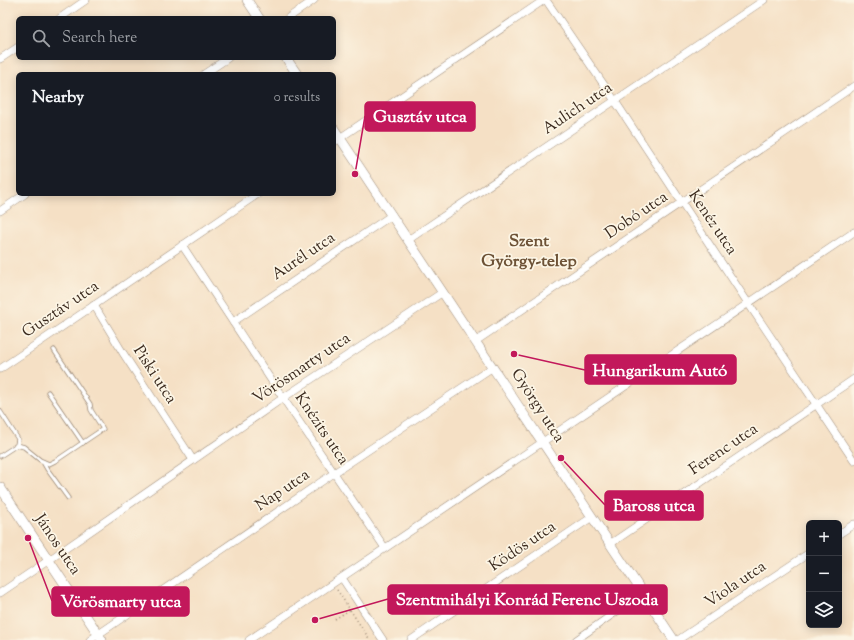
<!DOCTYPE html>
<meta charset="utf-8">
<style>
body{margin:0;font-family:"Sorts Mill Goudy",serif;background:#20242c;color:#f1f3f6}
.controls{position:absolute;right:12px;bottom:12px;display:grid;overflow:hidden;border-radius:6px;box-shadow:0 2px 10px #0003}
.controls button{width:36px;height:36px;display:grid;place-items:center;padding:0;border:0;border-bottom:1px solid #363941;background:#171b24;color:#f1f3f6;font:20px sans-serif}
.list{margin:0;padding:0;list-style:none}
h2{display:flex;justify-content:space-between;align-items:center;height:52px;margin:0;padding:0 16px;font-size:17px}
h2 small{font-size:13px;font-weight:400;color:#9ea1a6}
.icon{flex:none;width:22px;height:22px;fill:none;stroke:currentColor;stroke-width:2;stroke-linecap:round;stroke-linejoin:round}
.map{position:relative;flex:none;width:854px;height:640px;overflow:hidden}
.search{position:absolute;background:#171b24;box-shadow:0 2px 10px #0003;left:16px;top:16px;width:320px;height:44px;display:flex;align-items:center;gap:10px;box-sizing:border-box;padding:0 14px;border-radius:6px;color:#9ea1a6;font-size:15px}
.panel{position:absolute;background:#171b24;box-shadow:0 2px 10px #0003;left:16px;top:72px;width:320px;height:124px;border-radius:6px}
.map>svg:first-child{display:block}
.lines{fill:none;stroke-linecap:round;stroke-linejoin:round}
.service-casing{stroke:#988572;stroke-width:5}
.minor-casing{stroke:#988572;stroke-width:8}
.tertiary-casing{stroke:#988572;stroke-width:10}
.path{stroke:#988572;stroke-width:1.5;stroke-dasharray:1 3;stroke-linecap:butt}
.service{stroke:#fff;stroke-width:3.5}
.minor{stroke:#fff;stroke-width:7}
.tertiary{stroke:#fff;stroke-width:9}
.labels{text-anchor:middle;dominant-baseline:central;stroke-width:3.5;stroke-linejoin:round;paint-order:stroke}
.street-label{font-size:16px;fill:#3b2a1e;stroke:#fcf5e5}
.neighbourhood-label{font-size:17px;font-weight:bold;fill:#6d5236;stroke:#fcf5e5}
.leader{fill:none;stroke:#c2185b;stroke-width:1.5}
.callout-dot{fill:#c2185b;stroke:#fcf5e5;stroke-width:1.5}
.callout{fill:#c2185b;stroke:#c2185b;stroke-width:1.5}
.callout-label{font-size:17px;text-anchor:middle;font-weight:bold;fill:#fff}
</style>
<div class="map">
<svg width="854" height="640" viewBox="0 0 854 640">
<rect width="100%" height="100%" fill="#fcf5e5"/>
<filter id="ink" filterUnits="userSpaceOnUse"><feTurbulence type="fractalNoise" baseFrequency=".025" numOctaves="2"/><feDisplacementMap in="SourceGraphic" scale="8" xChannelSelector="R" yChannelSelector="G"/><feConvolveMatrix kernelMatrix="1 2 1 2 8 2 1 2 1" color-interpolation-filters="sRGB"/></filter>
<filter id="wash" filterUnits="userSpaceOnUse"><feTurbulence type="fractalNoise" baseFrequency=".012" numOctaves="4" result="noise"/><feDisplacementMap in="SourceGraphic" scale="16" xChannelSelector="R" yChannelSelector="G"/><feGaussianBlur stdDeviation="0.9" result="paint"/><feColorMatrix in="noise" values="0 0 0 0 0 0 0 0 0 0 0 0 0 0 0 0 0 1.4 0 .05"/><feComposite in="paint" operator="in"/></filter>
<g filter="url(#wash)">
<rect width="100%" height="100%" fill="#f5e0c5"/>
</g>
<g filter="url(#ink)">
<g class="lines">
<defs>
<g id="service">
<path d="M48 392 83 443"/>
<path d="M0 411 18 439 17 445"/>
<path d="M0 456 17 445 24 447 40 460 49 464 57 460 103 429 91 410 90 404 54 350"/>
<path d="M43 462 47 469 68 498"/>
</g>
<g id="minor">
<path d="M546 0 615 101 748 303 816 404 854 461"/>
<path d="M60 18 86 0"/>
<path d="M288 18 314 0"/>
<path d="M0 59 18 47"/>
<path d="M204 74 228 58"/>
<path d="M334 142 544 0"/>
<path d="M0 211 25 194"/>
<path d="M408 240 764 0"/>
<path d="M182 245 283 398 385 548"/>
<path d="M94 305 123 353 193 460"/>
<path d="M233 322 392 215"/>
<path d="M476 341 854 86"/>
<path d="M0 369 258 194"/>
<path d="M839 534 854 524"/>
<path d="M610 544 854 379"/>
<path d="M342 578 383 640"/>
<path d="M0 593 49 560 283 398 443 292"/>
<path d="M90 640 334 473 493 367"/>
<path d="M249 640 854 232"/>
<path d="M411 640 592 517"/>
<path d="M576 640 643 593"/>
<path d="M678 640 809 553"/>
</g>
<g id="tertiary">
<path d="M247 0 259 18"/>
<path d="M286 58 297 74"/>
<path d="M334 129 674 640"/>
<path d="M0 487 102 640"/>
</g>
</defs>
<!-- service casing -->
<use href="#service" class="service-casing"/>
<!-- minor casing -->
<use href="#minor" class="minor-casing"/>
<!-- tertiary casing -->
<use href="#tertiary" class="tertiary-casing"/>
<!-- path -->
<g class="path">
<path d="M337 590 370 640"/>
<path d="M335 619 351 609"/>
</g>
<!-- service -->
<use href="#service" class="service"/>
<!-- minor -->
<use href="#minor" class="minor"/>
<!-- tertiary -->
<use href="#tertiary" class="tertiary"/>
</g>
</g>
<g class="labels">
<!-- street labels -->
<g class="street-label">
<text transform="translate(578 109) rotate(-34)">Aulich utca</text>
<text transform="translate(637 216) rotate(-34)">Dobó utca</text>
<text transform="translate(712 223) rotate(56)">Kenéz utca</text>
<text transform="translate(304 257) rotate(-34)">Aurél utca</text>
<text transform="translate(61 310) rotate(-34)">Gusztáv utca</text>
<text transform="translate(302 369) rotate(-34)">Vörösmarty utca</text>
<text transform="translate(154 375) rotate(57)">Piski utca</text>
<text transform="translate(537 406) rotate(57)">György utca</text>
<text transform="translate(321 429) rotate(56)">Knézits utca</text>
<text transform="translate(724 450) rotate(-34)">Ferenc utca</text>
<text transform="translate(283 491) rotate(-34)">Nap utca</text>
<text transform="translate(57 545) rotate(56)">János utca</text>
<text transform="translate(523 547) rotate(-34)">Ködös utca</text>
<text transform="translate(736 585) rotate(-34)">Viola utca</text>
</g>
<!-- neighbourhood labels -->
<g class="neighbourhood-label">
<text x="529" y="242">Szent<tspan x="529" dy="20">György-telep</tspan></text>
</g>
</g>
<!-- callouts -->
<path class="leader" d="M355 174L365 116M514 354L585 370M561 458L605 505M315 620L388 599M28 538L52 601"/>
<g class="callout-dot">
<circle cx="355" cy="174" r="4"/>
<circle cx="514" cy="354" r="4"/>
<circle cx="561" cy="458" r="4"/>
<circle cx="315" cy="620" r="4"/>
<circle cx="28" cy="538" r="4"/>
</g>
<g class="callout">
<rect x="365" y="102" width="110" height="29" rx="4"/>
<rect x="585" y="355" width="151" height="29" rx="4"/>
<rect x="605" y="491" width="98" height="29" rx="4"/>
<rect x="388" y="585" width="279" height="29" rx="4"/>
<rect x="52" y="587" width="137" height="29" rx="4"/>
</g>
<g class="callout-label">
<text x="420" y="122">Gusztáv utca</text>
<text x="660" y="376">Hungarikum Autó</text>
<text x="654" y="511">Baross utca</text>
<text x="527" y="605">Szentmihályi Konrád Ferenc Uszoda</text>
<text x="121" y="607">Vörösmarty utca</text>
</g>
</svg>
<div class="controls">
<button>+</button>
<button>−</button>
<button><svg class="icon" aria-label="layers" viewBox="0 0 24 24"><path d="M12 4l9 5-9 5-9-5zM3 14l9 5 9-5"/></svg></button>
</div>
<div class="search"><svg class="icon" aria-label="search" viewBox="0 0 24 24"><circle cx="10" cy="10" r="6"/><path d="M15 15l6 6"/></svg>Search here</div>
<section class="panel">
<h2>Nearby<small>0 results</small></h2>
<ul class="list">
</ul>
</section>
</div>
